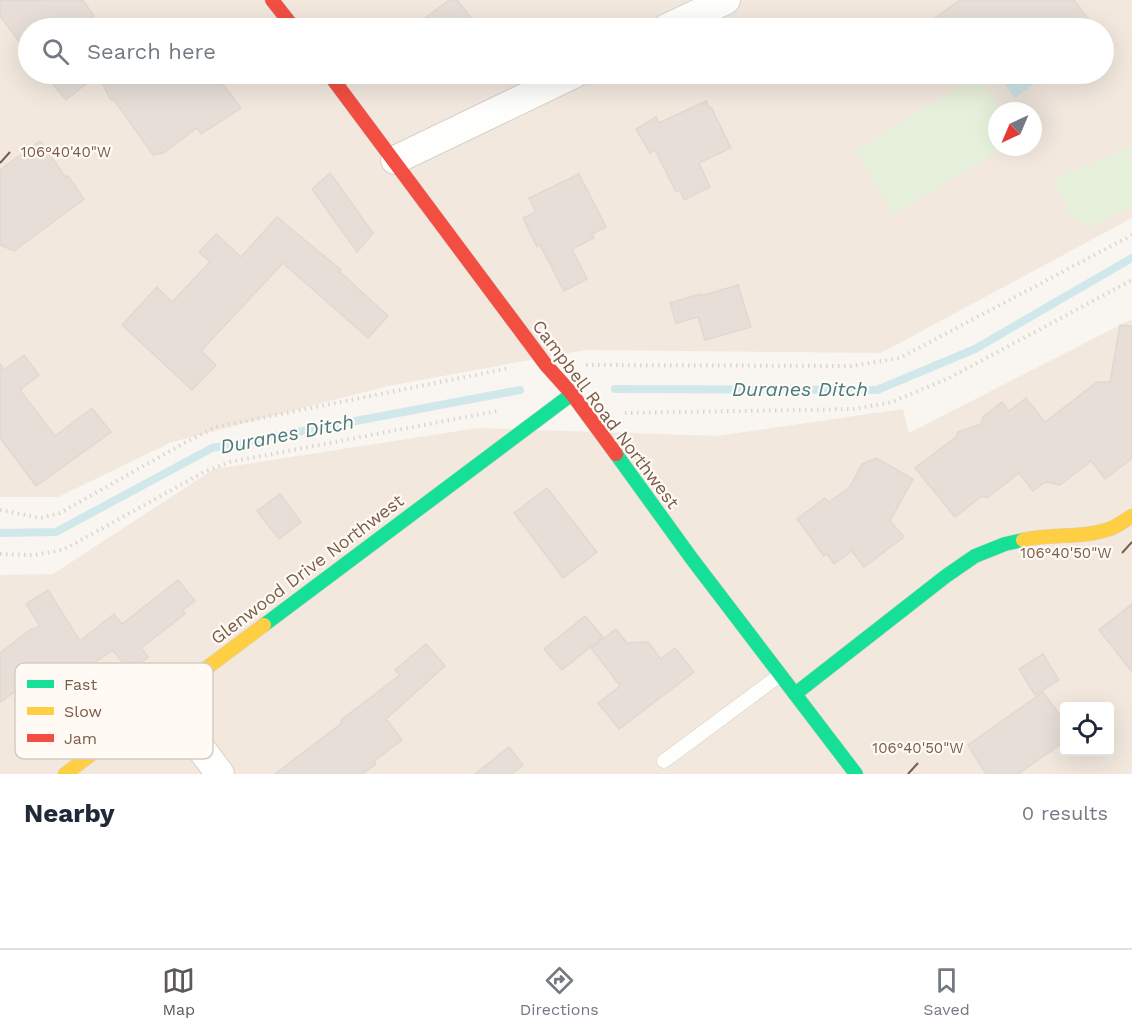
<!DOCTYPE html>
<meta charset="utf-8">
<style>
body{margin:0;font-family:"Work Sans",sans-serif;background:#f2f2f3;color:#1f2937}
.controls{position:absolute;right:18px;bottom:18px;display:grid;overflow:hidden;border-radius:6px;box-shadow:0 6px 24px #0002}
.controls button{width:54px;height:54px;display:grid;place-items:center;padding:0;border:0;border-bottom:2px solid #e0e1e3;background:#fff;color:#1f2937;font:30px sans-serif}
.compass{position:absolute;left:988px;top:102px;width:54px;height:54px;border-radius:50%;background:#fff;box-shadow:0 6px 24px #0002;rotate:224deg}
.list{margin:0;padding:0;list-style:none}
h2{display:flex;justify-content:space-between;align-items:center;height:78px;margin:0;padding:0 24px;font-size:26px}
h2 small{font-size:20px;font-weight:400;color:#747a83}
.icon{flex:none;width:33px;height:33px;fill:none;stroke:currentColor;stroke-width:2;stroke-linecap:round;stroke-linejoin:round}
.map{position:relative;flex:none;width:1132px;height:774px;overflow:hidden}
.search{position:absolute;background:#fff;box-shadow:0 6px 24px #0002;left:18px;right:18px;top:18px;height:66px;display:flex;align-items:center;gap:15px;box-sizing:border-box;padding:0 21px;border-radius:33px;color:#747a83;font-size:22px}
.sheet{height:174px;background:#fff}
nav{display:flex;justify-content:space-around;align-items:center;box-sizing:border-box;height:84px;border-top:2px solid #e0e1e3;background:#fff;font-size:16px;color:#747a83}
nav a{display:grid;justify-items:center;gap:3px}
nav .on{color:#5c585b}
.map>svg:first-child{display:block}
.residential{fill:#f2e8de;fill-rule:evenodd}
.green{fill:#e7f0db}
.water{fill:#d0e8ea}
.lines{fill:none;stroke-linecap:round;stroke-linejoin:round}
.stream{stroke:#d0e8ea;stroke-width:8}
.building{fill:#e6ded7;stroke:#e2d8d2;stroke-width:1.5}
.lane-casing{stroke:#d7d1cb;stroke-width:15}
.street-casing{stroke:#d7d1cb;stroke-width:30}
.fast-casing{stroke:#d9d2cb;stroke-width:15}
.slow-casing{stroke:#d9d2cb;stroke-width:15}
.jam-casing{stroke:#d9d2cb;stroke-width:15}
.path{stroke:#dcd5d0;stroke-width:4;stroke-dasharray:1.5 4.5;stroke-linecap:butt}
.lane{stroke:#fefefd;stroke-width:14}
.street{stroke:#fefefd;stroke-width:28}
.fast{stroke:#16e098;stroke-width:14}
.slow{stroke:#ffcf43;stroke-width:14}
.jam{stroke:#f24e42;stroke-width:14}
.ticks{fill:none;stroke:#7a5c4d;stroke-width:2}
.labels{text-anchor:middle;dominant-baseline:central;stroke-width:4.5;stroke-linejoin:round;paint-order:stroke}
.street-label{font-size:18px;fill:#7a5c4d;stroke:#fffaf3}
.water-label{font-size:20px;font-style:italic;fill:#437c86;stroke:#fffaf3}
.key{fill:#fffaf3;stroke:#d7cbc1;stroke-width:1.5}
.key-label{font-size:16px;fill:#7a5c4d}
.ticks-label{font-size:15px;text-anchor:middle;fill:#7a5c4d;stroke:#fffaf3;stroke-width:4.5;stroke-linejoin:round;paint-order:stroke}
</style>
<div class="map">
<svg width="1132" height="774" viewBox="0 0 1132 774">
<rect width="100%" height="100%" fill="#f9f5f0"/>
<!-- residential -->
<g class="residential">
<path d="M0 0H1132V218L881 353 585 350 388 386 172 442 58 497H0ZM28 28H1104V74H28ZM997 111H1033V147H997Z"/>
<path d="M1132 319V774H0V575L53 574 214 469 478 428 717 436 903 409 909 433ZM1064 706H1110V752H1064Z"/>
</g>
<!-- green -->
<g class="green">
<path d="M969 81 984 85 1002 111H997V147H1006L894 214 855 151Z"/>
<path d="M1132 146V208L1088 227 1078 217 1072 220 1054 179Z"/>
</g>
<!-- water -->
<path class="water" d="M1005 74H1048L1015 98 999 77Z"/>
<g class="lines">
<!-- stream -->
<g class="stream">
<path d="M615 389 877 390 975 349 1132 258"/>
<path d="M0 533 56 532 212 448 520 390"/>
</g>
</g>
<!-- building -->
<g class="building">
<path d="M0 0H83L94 16 78 28H28V53L0 16Z"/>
<path d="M449 0H457L479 28H412Z"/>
<path d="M960 0H1074L1088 19 1075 28H921Z"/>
<path d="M44 74H215L241 108 201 134 197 128 163 153 153 155 115 101 110 99 98 74 66 100Z"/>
<path d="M706 101 709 108 711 107 731 148 699 163 710 187 684 200 680 190 676 192 655 150 650 153 636 129 656 117 659 123Z"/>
<path d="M40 141 66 178 68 176 84 199 14 251 0 245V170Z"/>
<path d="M330 173 373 233 357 252 312 189Z"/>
<path d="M579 174 606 227 592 234 594 238 572 249 587 279 564 291 540 245 537 247 523 218 536 212 529 198Z"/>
<path d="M277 217 341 270 340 272 388 316 368 338 283 263 201 351 216 365 192 390 122 325 157 287 172 302 210 262 199 252 216 234 241 257Z"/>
<path d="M738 285 751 327 705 340 698 317 676 323 670 303 700 294 701 296Z"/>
<path d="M1120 325 1132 326V458L1105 479 1091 461 1060 485 1045 482 1033 491 1019 473 987 498 982 496 955 517 915 468 956 437 958 432 981 424 983 417 1002 402 1009 411 1026 398 1045 422 1097 382H1110Z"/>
<path d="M24 355 39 375 20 390 55 436 92 408 111 432 36 486 0 438V364L4 370Z"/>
<path d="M876 458 913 479 890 521 904 537 864 567 852 551 834 564 827 554 824 556 797 519 825 498 829 502 849 488 862 464Z"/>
<path d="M547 488 597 552 563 578 514 513Z"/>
<path d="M280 494 301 522 279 539 257 511Z"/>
<path d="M178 580 195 601 183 610 185 614 141 648 148 657 129 672 113 650 64 682 69 690 38 710 22 687 0 702V653L30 630 40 626 26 604 48 590 80 641 114 614 122 624Z"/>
<path d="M1132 604V672L1099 630Z"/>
<path d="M585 616 603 637 562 670 544 649Z"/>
<path d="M616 629 627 643 648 642 661 659 675 648 694 672 619 729 598 703 620 686 591 648Z"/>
<path d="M426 644 445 666 386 719 402 740 374 761 376 764 362 774H275L342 723 341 720 400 675 395 670Z"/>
<path d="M1043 654 1059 680 1035 695 1019 669Z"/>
<path d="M1043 692 1065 722V741L1018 774H986L968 745Z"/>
<path d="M509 747 523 765 512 774H475Z"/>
</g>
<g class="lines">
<defs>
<path id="lane" d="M664 761 780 675"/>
<g id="street">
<path d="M667 28 726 0"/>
<path d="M395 160 574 74"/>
<path d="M164 699 220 774"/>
</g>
<g id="fast">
<path d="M616 454 692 559 856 774"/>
<path d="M264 625 572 394"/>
<path d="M795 694 946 576 975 556 1005 544 1023 540"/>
</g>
<g id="slow">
<path d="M1023 540C1052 533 1084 539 1112 528 1119 525 1125 520 1132 516"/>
<path d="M65 774 264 625"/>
</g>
<g id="jam">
<path d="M272 0 294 28"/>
<path d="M329 74 546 365 572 394 616 454"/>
</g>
</defs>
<!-- lane casing -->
<use href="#lane" class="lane-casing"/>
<!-- street casing -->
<use href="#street" class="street-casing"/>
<!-- fast casing -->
<use href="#fast" class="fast-casing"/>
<!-- slow casing -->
<use href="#slow" class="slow-casing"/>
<!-- jam casing -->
<use href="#jam" class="jam-casing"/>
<!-- path -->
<g class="path">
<path d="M586 365 851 366 900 358 1132 235"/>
<path d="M625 413 855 409 892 402 949 378 1132 280"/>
<path d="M0 510 41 518 60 513 179 446 216 427 510 368"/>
<path d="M0 554 34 555 63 550 204 472 230 462 497 411"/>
</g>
<!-- lane -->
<use href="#lane" class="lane"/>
<!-- street -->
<use href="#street" class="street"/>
<!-- fast -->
<use href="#fast" class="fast"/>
<!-- slow -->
<use href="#slow" class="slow"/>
<!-- jam -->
<use href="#jam" class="jam"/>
</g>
<!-- ticks -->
<path class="ticks" d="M0 163 10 152M1122 553 1132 542M908 774 918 763"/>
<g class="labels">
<!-- street labels -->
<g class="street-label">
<text transform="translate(606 414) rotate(53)">Campbell Road Northwest</text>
<text transform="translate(307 569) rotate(-37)">Glenwood Drive Northwest</text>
</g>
<!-- water labels -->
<g class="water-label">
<text x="800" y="389">Duranes Ditch</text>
<text transform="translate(287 434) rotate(-11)">Duranes Ditch</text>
</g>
</g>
<!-- legend -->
<rect x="15" y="663" width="198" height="96" rx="9" class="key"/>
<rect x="27" y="680" width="27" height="8" fill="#16e098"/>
<rect x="27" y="707" width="27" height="8" fill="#ffcf43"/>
<rect x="27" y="734" width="27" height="8" fill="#f24e42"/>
<g class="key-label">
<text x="64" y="690">Fast</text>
<text x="64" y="717">Slow</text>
<text x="64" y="744">Jam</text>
</g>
<g class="ticks-label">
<text x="66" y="157">106°40'40"W</text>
<text x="1066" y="558">106°40'50"W</text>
<text x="918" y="753">106°40'50"W</text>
</g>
</svg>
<div class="controls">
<button><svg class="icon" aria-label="locate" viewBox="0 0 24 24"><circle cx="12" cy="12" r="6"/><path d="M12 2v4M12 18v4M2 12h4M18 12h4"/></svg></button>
</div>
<svg class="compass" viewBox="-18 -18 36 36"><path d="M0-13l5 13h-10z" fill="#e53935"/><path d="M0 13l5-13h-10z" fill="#747a83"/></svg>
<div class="search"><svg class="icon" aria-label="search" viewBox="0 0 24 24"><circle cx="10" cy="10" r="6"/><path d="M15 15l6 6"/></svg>Search here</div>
</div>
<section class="sheet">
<h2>Nearby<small>0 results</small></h2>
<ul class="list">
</ul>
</section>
<nav>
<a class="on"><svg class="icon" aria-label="map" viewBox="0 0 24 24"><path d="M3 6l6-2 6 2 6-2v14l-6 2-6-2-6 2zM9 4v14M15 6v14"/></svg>Map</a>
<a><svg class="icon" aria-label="directions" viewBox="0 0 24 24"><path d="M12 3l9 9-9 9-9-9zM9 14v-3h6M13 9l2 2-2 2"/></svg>Directions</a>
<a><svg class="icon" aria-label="saved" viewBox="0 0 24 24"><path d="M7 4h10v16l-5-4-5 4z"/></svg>Saved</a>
</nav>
